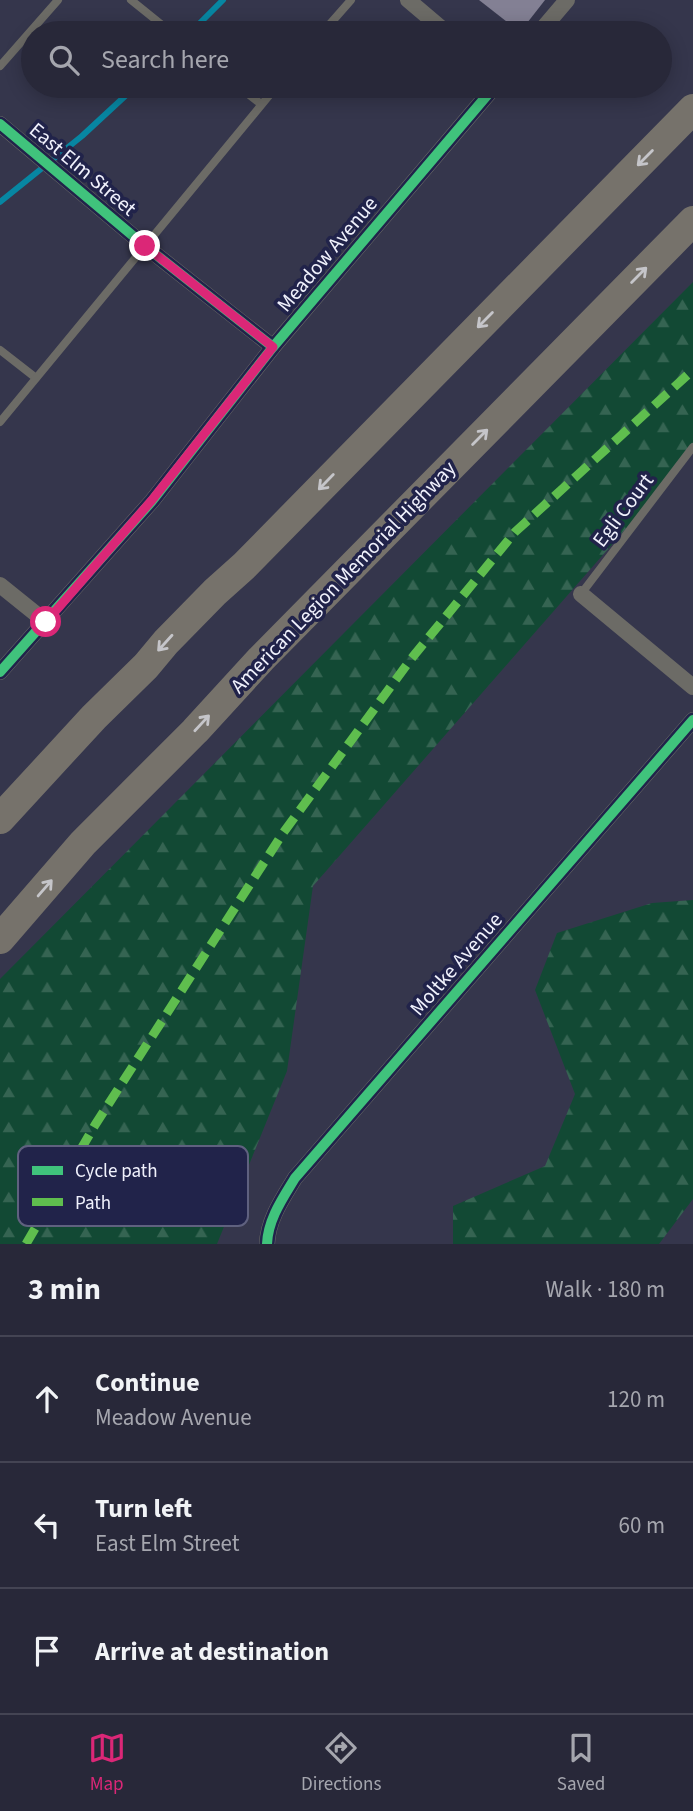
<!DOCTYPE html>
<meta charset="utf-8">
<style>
body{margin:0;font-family:"Source Sans 3",sans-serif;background:#303041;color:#f1f3f6}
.stop{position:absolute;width:21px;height:21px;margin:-16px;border:5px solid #db2777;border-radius:50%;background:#fff}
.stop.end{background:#db2777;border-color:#fff;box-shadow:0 2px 7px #0008}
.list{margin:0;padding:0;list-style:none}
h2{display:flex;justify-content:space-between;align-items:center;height:91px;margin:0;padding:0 28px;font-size:30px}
h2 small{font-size:23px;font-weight:400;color:#a5a6ae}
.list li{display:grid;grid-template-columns:46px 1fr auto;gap:21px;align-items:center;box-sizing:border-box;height:126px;padding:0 28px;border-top:2px solid #444453}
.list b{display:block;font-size:26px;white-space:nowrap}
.list p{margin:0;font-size:23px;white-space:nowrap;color:#a5a6ae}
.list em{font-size:23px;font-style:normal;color:#a5a6ae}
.icon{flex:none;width:38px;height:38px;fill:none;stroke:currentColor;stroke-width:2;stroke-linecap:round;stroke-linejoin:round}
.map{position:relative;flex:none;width:693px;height:1244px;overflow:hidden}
.search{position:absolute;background:#282839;box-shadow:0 4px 18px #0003;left:21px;right:21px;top:21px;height:77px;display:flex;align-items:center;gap:18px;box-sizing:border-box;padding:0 24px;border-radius:38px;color:#a5a6ae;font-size:26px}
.sheet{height:469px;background:#282839}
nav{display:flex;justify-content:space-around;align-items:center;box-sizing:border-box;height:98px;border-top:2px solid #444453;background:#282839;font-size:19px;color:#a5a6ae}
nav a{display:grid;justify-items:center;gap:4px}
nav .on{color:#db2777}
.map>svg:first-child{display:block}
.forest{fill:url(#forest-firs)}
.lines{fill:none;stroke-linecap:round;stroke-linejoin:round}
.stream{stroke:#0786a2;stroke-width:6}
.building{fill:#838094}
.service{stroke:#6c6b66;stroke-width:8}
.minor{stroke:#6c6b66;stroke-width:16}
.motorway{stroke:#76726b;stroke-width:30}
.quiet{stroke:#5fbe4e;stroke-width:9;stroke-dasharray:18 9;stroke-linecap:butt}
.cycleway-casing{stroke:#21234a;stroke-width:15}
.cycleway{stroke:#40c37c;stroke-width:10}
.oneway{stroke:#c5c5c9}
.route{stroke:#db2777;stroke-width:9}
.labels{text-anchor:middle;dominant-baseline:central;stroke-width:7;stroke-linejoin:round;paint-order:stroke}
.street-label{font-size:21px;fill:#f0f1fc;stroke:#21234a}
.key{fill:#21234a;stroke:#5f617f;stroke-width:2}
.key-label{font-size:19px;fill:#f0f1fc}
</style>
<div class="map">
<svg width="693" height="1244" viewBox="0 0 693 1244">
<defs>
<pattern id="forest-firs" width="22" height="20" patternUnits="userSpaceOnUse" patternTransform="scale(1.75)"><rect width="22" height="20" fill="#124934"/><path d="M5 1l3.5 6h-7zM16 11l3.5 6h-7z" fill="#356452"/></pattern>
</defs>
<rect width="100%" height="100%" fill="#35364c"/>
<!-- forest -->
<g class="forest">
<path d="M693 282V452L313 886 287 1071 217 1244H0V979Z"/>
<path d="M693 900V1199L659 1244H453V1206L545 1166 575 1094 535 990 557 933 652 903Z"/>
</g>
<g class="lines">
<!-- stream -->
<g class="stream">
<path d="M190 33 223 0"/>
<path d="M0 202 82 136 136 86"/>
</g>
</g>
<!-- building -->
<path class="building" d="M479 0H545L520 32Z"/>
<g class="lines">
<!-- service -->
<g class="service">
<path d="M131 0 172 33"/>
<path d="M322 33 351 0"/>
<path d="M0 66 58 0"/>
<path d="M238 86 261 104"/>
<path d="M0 350 36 378"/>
<path d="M0 422 277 86"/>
<path d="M581 594 693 447"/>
</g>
<!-- minor -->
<g class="minor">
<path d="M408 0 447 33"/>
<path d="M539 33 567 0"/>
<path d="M0 124 145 246 273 347"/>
<path d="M0 585 46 622"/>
<path d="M581 594 693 687"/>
<path d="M0 672 152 501 273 347 495 86"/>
<path d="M267 1244C268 1219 283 1198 295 1178L693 720"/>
</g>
<!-- motorway -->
<g class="motorway">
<path d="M0 819 94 717 146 666 166 642 215 592 244 566 693 109"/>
<path d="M0 939 83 843 195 731 261 659 693 221"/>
</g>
<!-- quiet -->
<path class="quiet" d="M26 1244 95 1125 283 833 411 659 515 532 693 370"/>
<defs>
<g id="cycleway">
<path d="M0 124 145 246 273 347"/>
<path d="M0 672 152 501 273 347 495 86"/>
<path d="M267 1244C268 1219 283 1198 295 1178L693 720"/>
</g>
</defs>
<!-- cycleway casing -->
<use href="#cycleway" class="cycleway-casing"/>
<!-- cycleway -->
<use href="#cycleway" class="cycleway"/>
</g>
<!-- one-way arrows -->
<defs><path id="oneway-shaft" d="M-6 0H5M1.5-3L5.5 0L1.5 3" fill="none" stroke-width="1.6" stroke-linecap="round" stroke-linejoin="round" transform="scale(1.75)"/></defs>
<g class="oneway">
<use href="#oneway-shaft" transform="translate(645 158) rotate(135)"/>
<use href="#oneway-shaft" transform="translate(639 275) rotate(-45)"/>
<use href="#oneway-shaft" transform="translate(485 320) rotate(135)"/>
<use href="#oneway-shaft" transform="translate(480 437) rotate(-45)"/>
<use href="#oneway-shaft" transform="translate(326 482) rotate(134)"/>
<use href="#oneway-shaft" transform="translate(165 643) rotate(132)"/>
<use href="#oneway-shaft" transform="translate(202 723) rotate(-47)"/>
<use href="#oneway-shaft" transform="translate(45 888) rotate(-49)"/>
</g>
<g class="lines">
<!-- route -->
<path class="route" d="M46 622 152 500 273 347 145 246"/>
</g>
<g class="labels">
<!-- street labels -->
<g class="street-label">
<text transform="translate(83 169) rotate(40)">East Elm Street</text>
<text transform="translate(327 254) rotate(-50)">Meadow Avenue</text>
<text transform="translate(623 510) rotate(-53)">Egli Court</text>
<text transform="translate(343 577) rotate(-46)">American Legion Memorial Highway</text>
<text transform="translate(456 964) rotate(-49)">Moltke Avenue</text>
</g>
</g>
<!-- legend -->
<rect x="18" y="1146" width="230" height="80" rx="10" class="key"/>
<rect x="32" y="1166" width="31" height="9" fill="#40c37c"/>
<rect x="32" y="1198" width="31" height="8" fill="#5fbe4e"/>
<g class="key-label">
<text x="75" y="1177">Cycle path</text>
<text x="75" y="1209">Path</text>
</g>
</svg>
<div class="stop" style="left:46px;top:622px"></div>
<div class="stop end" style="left:145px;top:246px"></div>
<div class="search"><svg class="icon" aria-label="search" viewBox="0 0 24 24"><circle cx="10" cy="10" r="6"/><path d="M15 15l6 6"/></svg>Search here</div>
</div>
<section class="sheet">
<h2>3 min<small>Walk · 180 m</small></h2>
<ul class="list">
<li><svg class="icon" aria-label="ahead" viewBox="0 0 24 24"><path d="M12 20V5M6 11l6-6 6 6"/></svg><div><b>Continue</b><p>Meadow Avenue</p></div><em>120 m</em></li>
<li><svg class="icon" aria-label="left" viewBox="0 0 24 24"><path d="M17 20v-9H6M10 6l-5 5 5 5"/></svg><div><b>Turn left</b><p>East Elm Street</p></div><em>60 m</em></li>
<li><svg class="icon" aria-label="arrive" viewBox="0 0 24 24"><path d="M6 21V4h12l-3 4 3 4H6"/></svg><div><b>Arrive at destination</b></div></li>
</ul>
</section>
<nav>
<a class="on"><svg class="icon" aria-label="map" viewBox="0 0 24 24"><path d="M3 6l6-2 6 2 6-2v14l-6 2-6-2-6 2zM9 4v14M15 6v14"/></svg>Map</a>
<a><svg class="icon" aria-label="directions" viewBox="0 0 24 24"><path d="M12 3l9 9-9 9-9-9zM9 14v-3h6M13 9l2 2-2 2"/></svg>Directions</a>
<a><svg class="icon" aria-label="saved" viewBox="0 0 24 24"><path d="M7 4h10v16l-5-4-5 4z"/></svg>Saved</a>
</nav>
